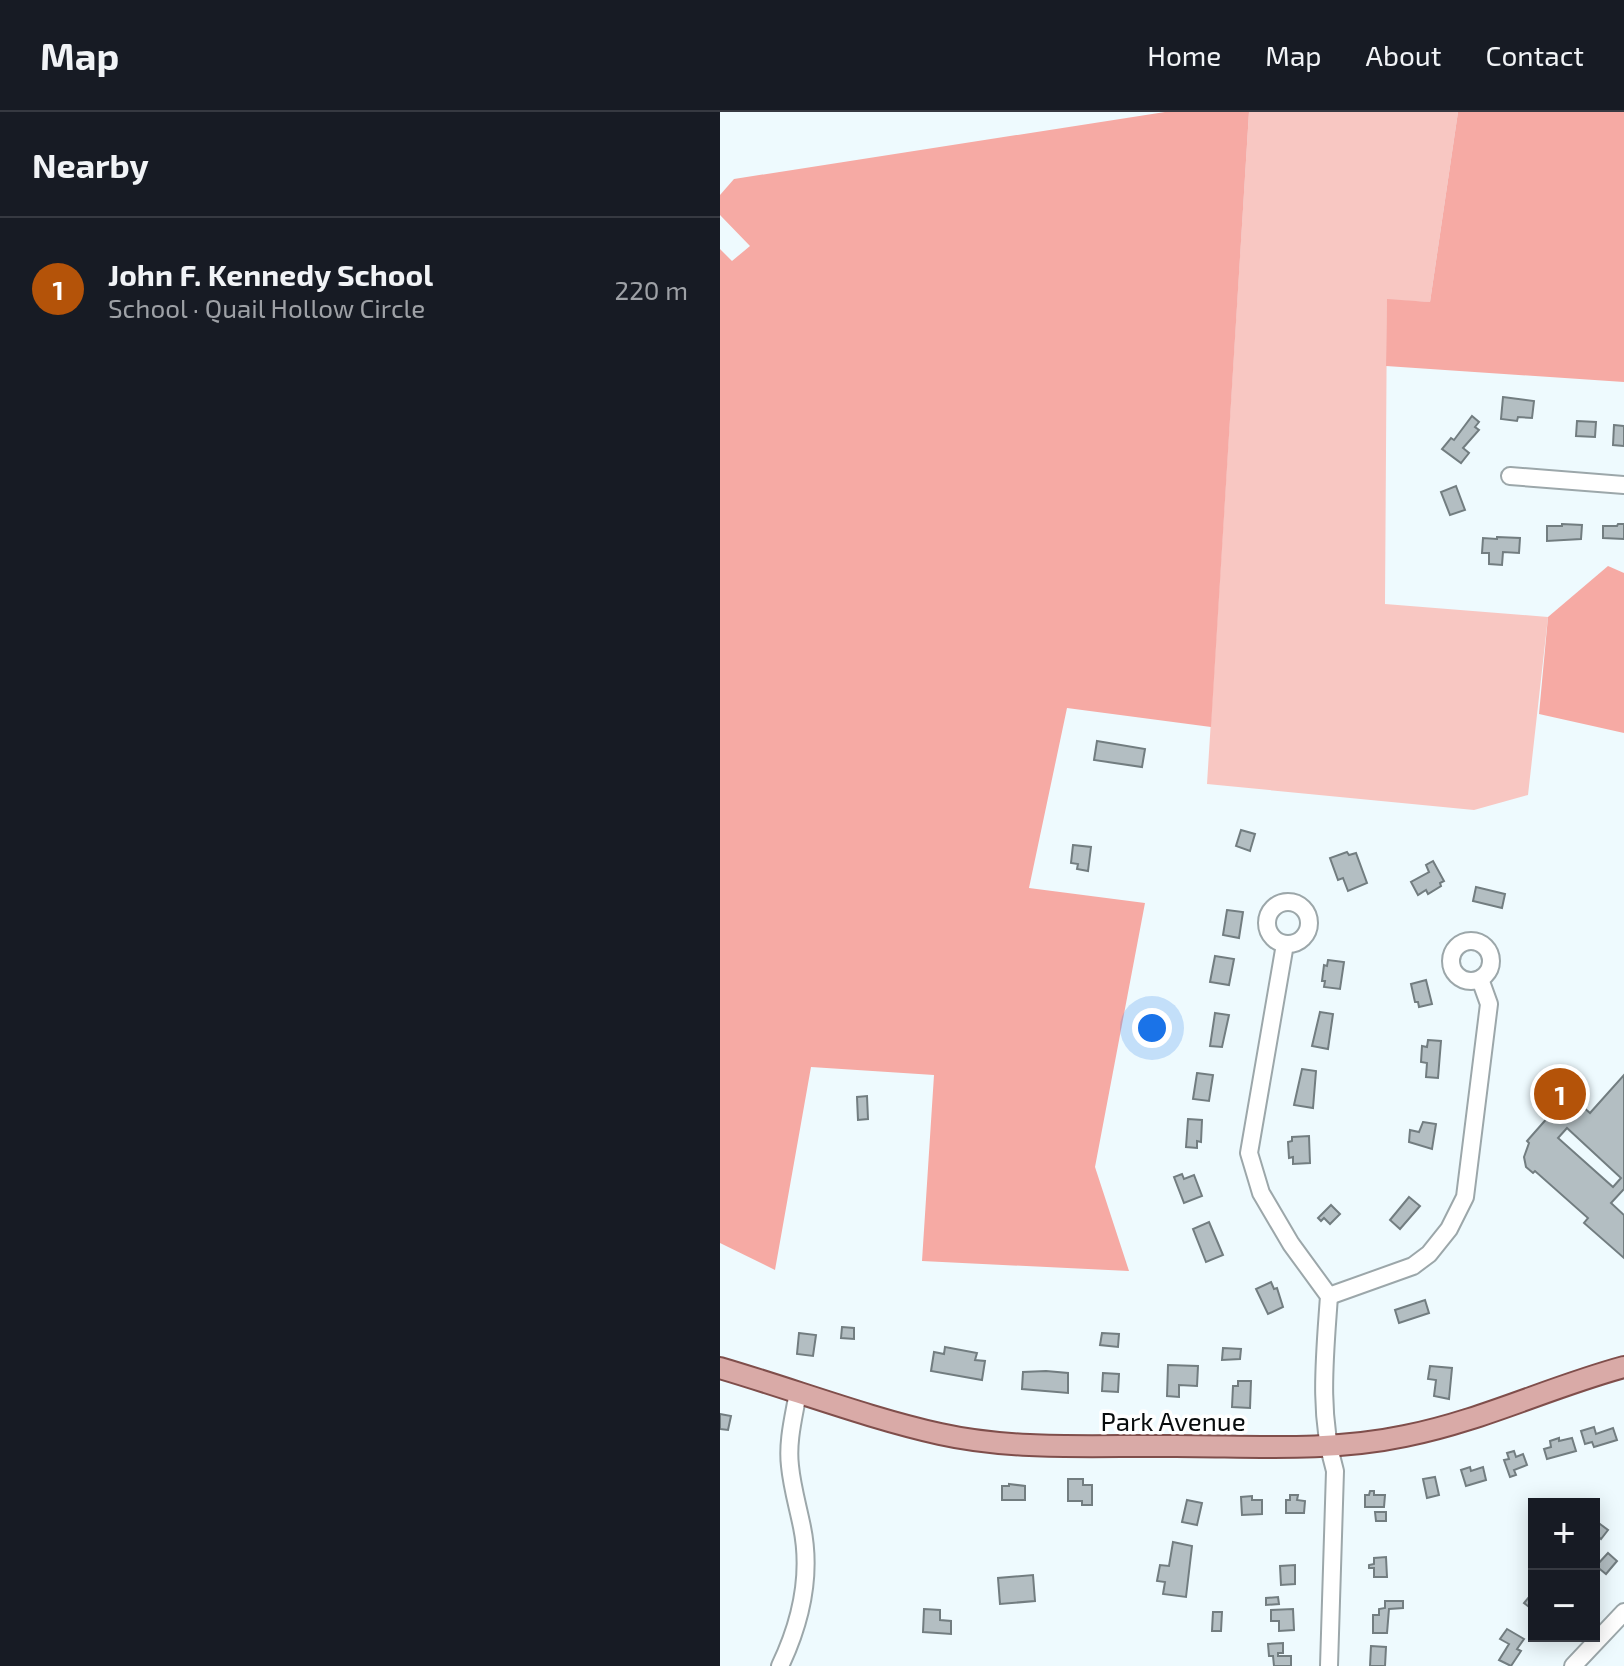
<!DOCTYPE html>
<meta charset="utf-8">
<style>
body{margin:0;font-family:"Exo 2",sans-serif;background:#20242c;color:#f1f3f6}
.controls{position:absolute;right:24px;bottom:24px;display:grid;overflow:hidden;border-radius:0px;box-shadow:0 4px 20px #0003}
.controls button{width:72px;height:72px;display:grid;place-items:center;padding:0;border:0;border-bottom:2px solid #363941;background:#171b24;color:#f1f3f6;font:40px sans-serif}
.you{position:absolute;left:432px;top:916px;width:28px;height:28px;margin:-20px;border:6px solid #fff;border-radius:50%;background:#1a73e8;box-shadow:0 0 0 12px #1a73e833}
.badge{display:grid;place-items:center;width:52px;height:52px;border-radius:50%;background:#b45309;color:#fff;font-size:26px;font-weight:700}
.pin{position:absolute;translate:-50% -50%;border:4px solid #fff;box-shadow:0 2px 8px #0006}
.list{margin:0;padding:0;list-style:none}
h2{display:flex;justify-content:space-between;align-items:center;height:104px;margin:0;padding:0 32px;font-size:34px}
h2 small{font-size:26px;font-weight:400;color:#9ea1a6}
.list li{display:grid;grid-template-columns:52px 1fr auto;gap:24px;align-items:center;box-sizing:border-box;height:144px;padding:0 32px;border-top:2px solid #363941}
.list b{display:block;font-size:30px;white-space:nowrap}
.list p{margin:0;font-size:26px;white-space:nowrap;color:#9ea1a6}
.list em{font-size:26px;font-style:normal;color:#9ea1a6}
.map{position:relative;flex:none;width:904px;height:1554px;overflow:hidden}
header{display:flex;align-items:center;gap:48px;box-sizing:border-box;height:112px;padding:0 40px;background:#171b24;border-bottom:2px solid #363941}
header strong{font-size:38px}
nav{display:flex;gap:44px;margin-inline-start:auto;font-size:28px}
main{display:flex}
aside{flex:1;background:#171b24}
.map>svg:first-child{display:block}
.green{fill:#f8c7c2}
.forest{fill:#f6aaa4}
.building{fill:#b3bec2;stroke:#727d80;stroke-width:2;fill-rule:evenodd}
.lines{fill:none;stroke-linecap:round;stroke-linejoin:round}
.minor-casing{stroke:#9ca7aa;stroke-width:20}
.major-casing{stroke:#7f4e4b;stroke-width:24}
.minor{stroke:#fff;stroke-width:16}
.major{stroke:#d9aaa7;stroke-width:20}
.labels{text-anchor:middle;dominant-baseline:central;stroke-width:7;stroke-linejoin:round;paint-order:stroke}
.street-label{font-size:26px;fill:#080c0d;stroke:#fff}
</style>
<header>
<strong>Map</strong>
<nav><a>Home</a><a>Map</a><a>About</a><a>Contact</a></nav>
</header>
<main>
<aside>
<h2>Nearby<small></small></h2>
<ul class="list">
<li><span class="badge">1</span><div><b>John F. Kennedy School</b><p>School · Quail Hollow Circle</p></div><em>220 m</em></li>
</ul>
</aside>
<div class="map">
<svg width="904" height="1554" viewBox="0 0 904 1554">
<rect width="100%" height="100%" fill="#eefafe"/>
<!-- green -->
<path class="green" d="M529 0H738L710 190 667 188 665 492 828 505 808 683 754 698 487 672Z"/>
<!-- forest -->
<g class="forest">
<path d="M445 0H529L491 615 347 596 309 776 425 791 375 1055 409 1159 202 1149 214 963 91 955 55 1158 0 1131V137L12 149 30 134 0 103V83L14 67Z"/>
<path d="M738 0H904V270L666 254 667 187 710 190Z"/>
<path d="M888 454 904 461V621L819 602 828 505Z"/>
</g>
<!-- building -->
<g class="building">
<path d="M783 285 814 289 812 306 798 305 797 309 781 307Z"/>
<path d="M752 304 759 310 755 315 759 318 743 336 749 341 741 351 722 337 731 326 734 328Z"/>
<path d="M857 309 876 310 875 325 856 324Z"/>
<path d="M894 313 904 314V334L893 333Z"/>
<path d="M736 374 745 398 730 403 721 380Z"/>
<path d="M842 412 862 413 861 427 827 429V414H842Z"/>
<path d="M898 412H904V427L883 426V414H897Z"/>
<path d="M777 425 800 426 799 441 783 440 782 453 769 452V441H762L763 426 777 427Z"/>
<path d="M377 629 425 637 422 655 374 648Z"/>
<path d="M521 718 535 722 530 739 516 734Z"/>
<path d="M353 733 371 735 368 759 357 757 358 752 351 751Z"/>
<path d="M627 740 629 743 636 741 647 771 628 779 623 766 618 768 610 746Z"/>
<path d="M713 749 724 769 720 771 721 774 708 782 706 778 698 783 691 770 709 760 706 753Z"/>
<path d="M756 775 785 782 782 796 753 789Z"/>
<path d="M507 798 523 800 519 826 503 823Z"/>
<path d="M495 844 514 847 509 873 490 870Z"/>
<path d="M608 848 624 850 620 877 604 875 605 869H602L604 853 607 854Z"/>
<path d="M706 868 712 892 699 895 698 890H695L691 872Z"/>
<path d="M600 900 613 902 608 937 592 934Z"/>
<path d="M495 901 509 903 502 935 490 934Z"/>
<path d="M708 928 721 929 718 966 706 965 707 951 701 950 702 934 707 935Z"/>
<path d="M582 957 596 959 593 996 574 993Z"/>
<path d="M477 961 493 963 489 989 473 987Z"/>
<path d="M904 963V1077L891 1091 904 1103V1146L864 1111 868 1106 815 1059 813 1061 806 1055 804 1045 809 1031 807 1029 852 978 854 981 858 977 868 987 862 994 870 1001ZM847 1016 901 1066 893 1075 838 1026Z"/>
<path d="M147 984 148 1007 138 1008 137 985Z"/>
<path d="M468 1007 482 1008 481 1030 477 1029V1036L466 1035Z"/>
<path d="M703 1010 716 1012 712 1037 689 1030 690 1018 699 1020Z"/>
<path d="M589 1024 590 1051 573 1052V1045L569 1046 568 1030 572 1029V1025Z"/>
<path d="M462 1062 464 1067 474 1063 482 1084 464 1091 454 1065Z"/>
<path d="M689 1085 700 1094 680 1117 670 1108Z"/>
<path d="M611 1093 620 1102 610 1112 604 1106 601 1109 598 1106Z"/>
<path d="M489 1110 503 1143 486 1150 473 1117Z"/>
<path d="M551 1170 554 1177 557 1176 563 1195 548 1202 536 1177Z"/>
<path d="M705 1188 709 1201 679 1211 675 1198Z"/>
<path d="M122 1215 134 1216V1227L121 1226Z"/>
<path d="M79 1221 96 1223 93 1244 77 1242Z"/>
<path d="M382 1221 399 1222 398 1235 380 1233Z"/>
<path d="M225 1235 257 1241 255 1248 265 1249 262 1268 211 1259 214 1240 224 1242Z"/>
<path d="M503 1236 521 1237 520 1247 502 1248Z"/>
<path d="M448 1253 478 1254 477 1274 459 1273V1285L447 1284Z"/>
<path d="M710 1254 732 1256 729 1287 714 1284 716 1268 708 1267Z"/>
<path d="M326 1259 348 1261V1281L302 1277 303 1260Z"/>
<path d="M383 1261 399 1262 398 1280 382 1279Z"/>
<path d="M518 1269H531L530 1296 512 1295 513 1274H518Z"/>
<path d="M0 1302 11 1304 8 1318 0 1317Z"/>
<path d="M874 1315 876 1322 893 1316 897 1328 874 1335 872 1330 865 1332 861 1319Z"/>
<path d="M839 1326V1329L852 1326 856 1339 827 1347 824 1337 831 1335 830 1329Z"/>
<path d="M794 1339 796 1345 803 1342 807 1353 794 1358 796 1363 790 1365 784 1348 789 1347 787 1341Z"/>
<path d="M750 1355 751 1359 763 1355 766 1368 746 1374 741 1358Z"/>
<path d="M715 1365 719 1383 707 1386 703 1367Z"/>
<path d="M348 1367H363V1373H372V1393H362V1389H348Z"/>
<path d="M289 1372 305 1374V1388H282V1374H289Z"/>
<path d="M650 1379H654V1383H665L664 1395H645V1383H649Z"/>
<path d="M570 1383H578L577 1388 585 1389 584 1401H566V1388H570Z"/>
<path d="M532 1384V1388H542V1402L522 1403 521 1385Z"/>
<path d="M467 1388 482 1391 477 1413 462 1410Z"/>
<path d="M655 1400H666V1409H656Z"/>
<path d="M876 1409 888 1418 881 1427 874 1421Z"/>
<path d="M453 1430 472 1434 466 1485 443 1482 445 1470 437 1469 440 1453 449 1454Z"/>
<path d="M888 1441 897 1449 886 1462 876 1454Z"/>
<path d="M666 1445 667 1465H654V1456H649V1453L654 1452V1446Z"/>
<path d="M575 1453V1472L561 1473 560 1454Z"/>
<path d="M313 1463 315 1489 280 1492 278 1466Z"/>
<path d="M814 1479V1498H813L804 1491Z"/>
<path d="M558 1485 559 1492 546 1493V1486Z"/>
<path d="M665 1489H683V1496L669 1497 667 1521H653V1503H659V1497L665 1496Z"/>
<path d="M204 1497 220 1498V1508L231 1509V1522L203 1520Z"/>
<path d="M573 1497 574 1518 559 1519V1509H551V1498Z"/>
<path d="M493 1500H502L501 1519H492Z"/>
<path d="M787 1517 804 1527 797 1537 801 1539 791 1554 779 1548 789 1532 780 1527Z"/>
<path d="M563 1531V1541H558V1544H571V1554H554L553 1544H549L548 1532Z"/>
<path d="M651 1534 666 1535 665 1554H650Z"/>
</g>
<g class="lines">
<defs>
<g id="minor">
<path d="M790 364 904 373"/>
<circle cx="568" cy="811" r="21"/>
<circle cx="751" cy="849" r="20"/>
<path d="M565 832 529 1041 541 1081 571 1132 609 1184C605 1243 598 1302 615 1359L609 1554"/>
<path d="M609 1184 693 1154 709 1142 729 1117 745 1085 769 892 760 867"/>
<path d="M60 1554C81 1510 92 1464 82 1415 78 1395 72 1375 70 1354 67 1329 74 1304 78 1280"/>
<path d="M853 1554 904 1500"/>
</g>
<path id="major" d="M0 1256C72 1277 148 1306 220 1322 296 1339 378 1333 456 1334 531 1334 610 1340 685 1324 761 1309 830 1275 904 1255"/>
</defs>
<!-- minor casing -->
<use href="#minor" class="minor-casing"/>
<!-- major casing -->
<use href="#major" class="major-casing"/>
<!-- minor -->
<use href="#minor" class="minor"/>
<!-- major -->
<use href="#major" class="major"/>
</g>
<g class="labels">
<!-- street labels -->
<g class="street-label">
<text x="453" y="1308">Park Avenue</text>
</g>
</g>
</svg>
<div class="controls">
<button>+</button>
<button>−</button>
</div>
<div class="you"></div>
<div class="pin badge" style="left:840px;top:982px">1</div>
</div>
</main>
